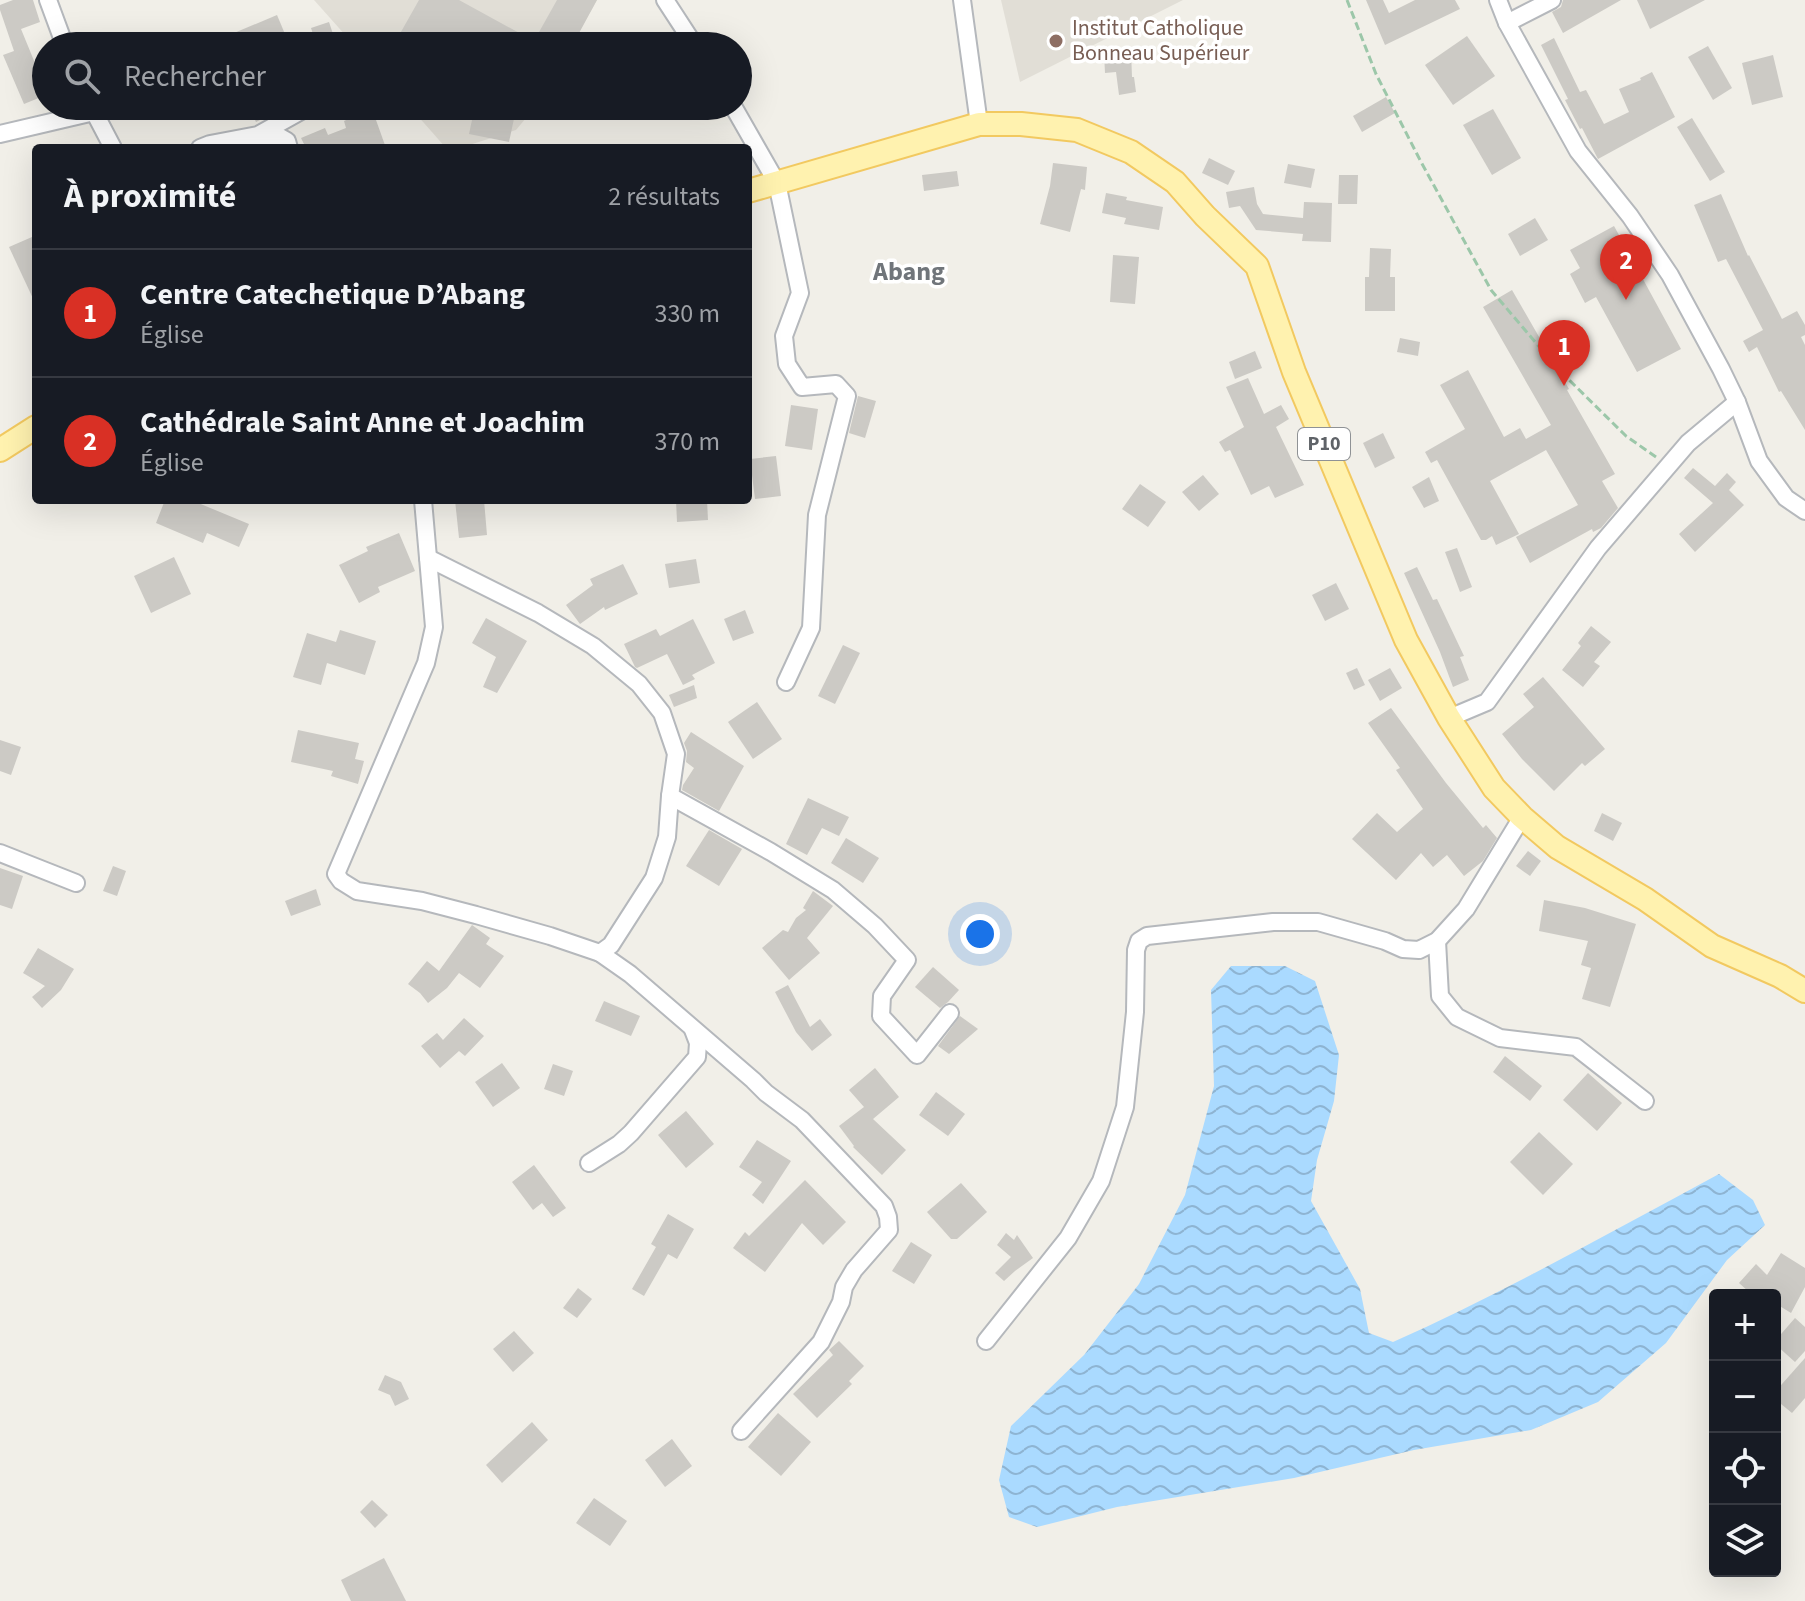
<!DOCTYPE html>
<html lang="fr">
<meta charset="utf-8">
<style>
body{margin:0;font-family:"Source Sans 3",sans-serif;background:#242831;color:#f1f3f6}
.controls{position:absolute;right:24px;bottom:24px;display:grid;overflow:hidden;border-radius:8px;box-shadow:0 8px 32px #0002}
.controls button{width:72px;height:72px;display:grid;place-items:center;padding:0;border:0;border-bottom:2px solid #363941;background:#171b24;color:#f1f3f6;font:40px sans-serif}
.you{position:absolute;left:980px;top:934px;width:28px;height:28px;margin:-20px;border:6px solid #fff;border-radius:50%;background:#1a73e8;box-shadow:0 0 0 12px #1a73e833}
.badge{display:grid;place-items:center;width:52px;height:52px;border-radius:50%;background:#d93025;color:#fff;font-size:26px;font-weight:700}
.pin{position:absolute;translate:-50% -66px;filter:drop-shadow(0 2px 4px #0008)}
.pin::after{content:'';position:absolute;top:42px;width:28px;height:24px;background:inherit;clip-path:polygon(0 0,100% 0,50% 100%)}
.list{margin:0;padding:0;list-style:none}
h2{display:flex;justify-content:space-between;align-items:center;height:104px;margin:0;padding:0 32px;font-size:34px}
h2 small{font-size:26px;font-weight:400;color:#9ea1a6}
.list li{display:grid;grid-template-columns:52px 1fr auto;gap:24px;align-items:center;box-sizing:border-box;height:128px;padding:0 32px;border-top:2px solid #363941}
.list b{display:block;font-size:30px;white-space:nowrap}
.list p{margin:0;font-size:26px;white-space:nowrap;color:#9ea1a6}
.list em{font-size:26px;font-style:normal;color:#9ea1a6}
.icon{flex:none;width:44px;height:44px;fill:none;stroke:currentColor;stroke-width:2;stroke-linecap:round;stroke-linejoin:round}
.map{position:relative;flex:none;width:1805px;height:1601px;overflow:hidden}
.search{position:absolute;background:#171b24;box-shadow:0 8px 32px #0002;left:32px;top:32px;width:720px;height:88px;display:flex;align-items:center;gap:20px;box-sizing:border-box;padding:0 28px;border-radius:44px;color:#9ea1a6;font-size:30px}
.panel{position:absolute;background:#171b24;box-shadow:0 8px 32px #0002;left:32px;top:144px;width:720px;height:360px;border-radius:8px}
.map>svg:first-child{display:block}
.education{fill:#e1ded6}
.water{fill:url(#water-waves)}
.building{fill:#cccac5}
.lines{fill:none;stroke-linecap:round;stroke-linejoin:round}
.minor-casing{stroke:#b5b8bc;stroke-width:20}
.major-casing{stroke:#f2c960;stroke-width:26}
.path{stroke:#9cc7a9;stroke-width:3;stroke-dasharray:8 4;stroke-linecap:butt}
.minor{stroke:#fff;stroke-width:16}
.major{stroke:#fff2af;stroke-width:22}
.education-dot{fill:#8d6e63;stroke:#fff;stroke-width:3}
.labels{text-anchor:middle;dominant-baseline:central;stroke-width:7;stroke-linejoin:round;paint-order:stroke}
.shield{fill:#fff;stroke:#8f9295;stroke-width:2}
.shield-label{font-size:20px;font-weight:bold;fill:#5f6368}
.education-label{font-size:22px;fill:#785e54;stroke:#fff;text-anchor:start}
.quarter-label{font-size:26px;font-weight:bold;fill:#70757a;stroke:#fff}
</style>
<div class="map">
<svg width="1805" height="1601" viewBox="0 0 1805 1601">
<defs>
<pattern id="water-waves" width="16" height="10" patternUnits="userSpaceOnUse" patternTransform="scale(2)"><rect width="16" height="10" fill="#aadaff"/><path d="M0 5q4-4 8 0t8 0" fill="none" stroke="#8eb4d2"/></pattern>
</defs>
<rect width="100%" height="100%" fill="#f1efe8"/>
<!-- education -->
<g class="education">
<path d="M314 0H597L571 46H355Z"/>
<path d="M1001 0H1183L1020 82Z"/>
<path d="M409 106H536L516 130 460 148H446Z"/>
</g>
<!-- water -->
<path class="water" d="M1231 966H1285L1315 981 1339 1055 1334 1101 1317 1160 1311 1201 1360 1289 1369 1333 1393 1342C1505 1292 1611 1232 1719 1174L1753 1200 1765 1225 1727 1260 1666 1343 1598 1402 1531 1430 1414 1450 1294 1478 1117 1507 1037 1527 1009 1517 999 1480 1011 1426 1084 1355 1139 1284 1185 1195 1214 1086 1211 990Z"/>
<!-- building -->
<g class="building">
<path d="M13 0H33L40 22 21 29 46 90V95L24 104 3 55 14 51 0 10V5Z"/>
<path d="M419 0H459L534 41 557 0H597L572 46H453L437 38 433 46H393Z"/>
<path d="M1366 0H1383L1389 13 1415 0H1455L1460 9 1385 45Z"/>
<path d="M1563 0H1621L1563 33 1552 12 1561 7Z"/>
<path d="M1637 0H1705L1650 29Z"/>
<path d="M277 15 290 46H203Z"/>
<path d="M329 22 335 40 317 46 311 28Z"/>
<path d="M1467 36 1495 76 1453 105 1425 65Z"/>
<path d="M1554 38 1580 92 1586 90 1604 124 1629 112 1619 89 1641 80 1640 78 1652 72 1675 117 1598 159 1582 128 1580 129 1565 100 1568 99 1541 45Z"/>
<path d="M1708 46 1732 88 1713 100 1688 57Z"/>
<path d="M1131 51 1132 77H1134L1136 92 1119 95 1116 72 1105 73 1104 53Z"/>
<path d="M1773 55 1783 97 1752 105 1742 63Z"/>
<path d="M1386 97 1395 113 1362 132 1353 116Z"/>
<path d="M248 106H287L256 122Z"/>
<path d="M354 106H371L386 148H300V146L304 144 301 138 325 128 328 135 346 128 344 121 357 115Z"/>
<path d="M475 106 515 114 509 142 469 134Z"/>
<path d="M1493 109 1521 158 1492 175 1463 125Z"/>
<path d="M1692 118 1725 172 1710 181 1677 127Z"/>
<path d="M1209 158 1235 171 1228 185 1202 173Z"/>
<path d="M1053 163 1087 167 1085 190 1081 189 1070 232 1040 224 1050 186Z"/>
<path d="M1288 164 1315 169 1311 188 1284 183Z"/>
<path d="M957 171 959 186 924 191 922 175Z"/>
<path d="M1339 175H1358L1357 204H1338Z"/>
<path d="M1254 187 1257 204 1263 214 1303 218 1304 202 1332 203 1331 242 1302 241 1303 234 1256 230 1240 206 1229 208 1226 192Z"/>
<path d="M1106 193 1127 197 1126 200 1163 207 1159 230 1124 224 1126 218 1102 213Z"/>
<path d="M1721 194 1748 256 1749 255 1782 319 1797 311 1805 325V335L1801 337 1805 345V430L1781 391 1779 392 1757 347 1749 352 1743 341 1763 330 1726 259 1718 262 1694 205Z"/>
<path d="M1535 218 1548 240 1520 256 1508 234Z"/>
<path d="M1614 226 1624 244 1632 239 1636 245 1647 265 1638 270 1681 349 1637 372 1596 297 1585 303 1570 274 1580 268 1570 250Z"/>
<path d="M32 237 36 245V305L9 247Z"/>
<path d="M1370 248 1391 249 1390 277H1395V311H1365V277H1369Z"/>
<path d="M1113 255 1139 257 1135 304 1110 302Z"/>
<path d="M1512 290 1569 389 1567 390 1615 474 1602 481 1618 508 1601 528 1593 532 1592 529 1530 563 1516 537 1578 505 1546 450 1490 481 1519 534 1496 545 1492 536 1486 540H1481L1437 460 1431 463 1425 452 1465 429 1440 385 1468 370 1504 437 1520 428 1526 439 1551 425 1483 307Z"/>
<path d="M1400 338 1420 342 1418 356 1397 352Z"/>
<path d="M1255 351 1262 368 1235 379 1229 362Z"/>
<path d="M1248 378 1264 414 1281 405 1289 419 1276 427 1304 485 1275 498 1269 486 1251 495 1230 450 1225 452 1219 442 1244 427 1226 387Z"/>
<path d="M858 396 876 401 865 438 849 433Z"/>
<path d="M791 405 818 409 812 450 785 446Z"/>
<path d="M1383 433 1395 458 1375 468 1363 443Z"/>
<path d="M776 456 781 496 755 499 750 459Z"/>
<path d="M1693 468 1715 486 1727 473 1736 482 1729 490 1744 505 1695 552 1679 534 1713 503 1684 478Z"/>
<path d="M1203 475 1219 494 1199 511 1182 492Z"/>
<path d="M1429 477 1439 501 1424 508 1412 487Z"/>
<path d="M1140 484 1166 502 1148 527 1122 509Z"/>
<path d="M165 500H191L249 524 239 547 207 533 203 543 156 523Z"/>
<path d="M455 500H484L487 535 459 538Z"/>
<path d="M676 500H707L708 520 677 522Z"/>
<path d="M399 533 415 571 378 587 380 592 359 603 339 565 368 551 366 547Z"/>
<path d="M1457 548 1472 587 1460 592 1445 552Z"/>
<path d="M174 557 191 594 151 613 134 576Z"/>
<path d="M696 559 700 583 669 588 665 564Z"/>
<path d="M623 564 638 594 605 610 604 607 580 624 566 605 593 585 590 579Z"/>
<path d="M1417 567 1433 600 1437 599 1464 656 1460 657 1469 680 1453 687 1440 652 1404 573Z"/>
<path d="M1336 583 1349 609 1325 621 1312 595Z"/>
<path d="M745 610 754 633 733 641 724 619Z"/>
<path d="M486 618 527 641 497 693 483 687 496 657 472 643Z"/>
<path d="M693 619 715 663 692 675 695 679 683 685 667 654 637 668 635 667 624 644 656 629 660 636Z"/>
<path d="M1591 626 1611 642 1594 662 1600 666 1583 687 1562 670 1581 646 1578 643Z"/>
<path d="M340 630 376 641 365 675 327 663 321 685 293 677 307 633 336 642Z"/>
<path d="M843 645 860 653 835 704 818 696Z"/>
<path d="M1357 668 1365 685 1354 690 1346 673Z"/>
<path d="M1390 668 1402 688 1380 701 1368 680Z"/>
<path d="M1543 677 1605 749 1585 766 1582 763 1554 791 1522 759 1502 734 1534 707 1523 694Z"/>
<path d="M694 685 697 698 674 707 669 695Z"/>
<path d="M757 702 782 739 753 759 728 722Z"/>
<path d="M1391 708 1446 783 1483 828 1486 825 1497 838 1483 861 1464 876 1447 855 1433 867 1421 853 1396 880 1352 839 1377 813 1397 832 1423 809 1396 770 1400 768 1368 723Z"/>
<path d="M298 730 359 743 355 759 364 761 358 784 331 776 333 771 291 762Z"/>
<path d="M691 732 744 766 719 811 682 790 683 785 694 768 686 762 687 751 684 743Z"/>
<path d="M0 740 21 747 11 775 0 771Z"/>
<path d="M808 798 849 817 839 836 822 828 807 855 786 844Z"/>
<path d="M1602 813 1622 823 1613 841 1594 831Z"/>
<path d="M709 830 742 849 719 886 686 866Z"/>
<path d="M846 838 879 858 863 883 831 863Z"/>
<path d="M1528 851 1541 861 1530 876 1516 866Z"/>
<path d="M113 866 126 871 117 896 103 891Z"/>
<path d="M0 868 23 876 12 909 0 905Z"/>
<path d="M316 889 321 905 291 916 285 901Z"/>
<path d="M813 891 833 906 807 938 820 953 789 980 762 948 783 930 788 932 796 918 806 910 803 908Z"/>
<path d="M1544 900 1585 908 1636 924 1610 1007 1582 999 1591 968 1581 965 1588 941 1539 931Z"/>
<path d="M472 925 490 938 486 944 504 956 480 988 459 973 447 988 428 1003 420 993 408 984 427 961 439 971Z"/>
<path d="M38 948 74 969 61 990 42 1008 32 997 45 986 23 973Z"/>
<path d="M933 967 959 990 948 1002 940 1008 915 987Z"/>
<path d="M788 985 810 1027 820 1019 832 1035 812 1051 796 1032 775 992Z"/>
<path d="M604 1001 640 1016 631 1036 595 1021Z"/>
<path d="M960 1016 978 1029 949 1054 938 1046Z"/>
<path d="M464 1018 484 1036 465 1056 459 1051 440 1068 421 1046 437 1033 443 1040Z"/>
<path d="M1505 1056 1542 1086 1530 1101 1493 1072Z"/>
<path d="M502 1063 520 1088 493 1107 475 1082Z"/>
<path d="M553 1064 573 1071 564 1096 544 1089Z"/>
<path d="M875 1068 899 1097 873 1119 906 1150 882 1175 853 1147 854 1146 839 1126 864 1107 849 1090Z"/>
<path d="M1588 1073 1622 1103 1597 1131 1563 1100Z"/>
<path d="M936 1092 965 1114 948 1136 919 1115Z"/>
<path d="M686 1111 714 1144 686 1168 658 1135Z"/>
<path d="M1539 1132 1573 1164 1543 1195 1510 1162Z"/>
<path d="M757 1140 791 1161 763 1204 752 1195 762 1182 739 1167Z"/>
<path d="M534 1165 566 1208 553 1217 542 1203 533 1210 512 1182Z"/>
<path d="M805 1180 846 1222 823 1245 802 1223 765 1272 733 1248 745 1232 749 1236Z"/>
<path d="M961 1183 987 1212 957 1239H951L927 1212Z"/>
<path d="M668 1214 694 1229 677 1259 668 1254 644 1296 632 1289 656 1247 651 1244Z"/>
<path d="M1006 1233 1014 1240 1017 1235 1033 1258 1015 1271 1004 1281 995 1273 1011 1257 997 1245Z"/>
<path d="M911 1242 932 1255 914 1284 892 1271Z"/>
<path d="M1781 1253 1805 1268V1287L1791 1313 1775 1303V1295H1762L1752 1289 1749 1292 1739 1283 1756 1264 1767 1275Z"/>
<path d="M578 1288 592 1299 577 1318 563 1308Z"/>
<path d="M1795 1318 1805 1327V1351L1795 1362 1775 1344V1341Z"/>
<path d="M514 1331 534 1353 513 1372 493 1349Z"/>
<path d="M839 1341 864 1366 849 1381 852 1384 817 1418 793 1394 833 1355 829 1350Z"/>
<path d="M1805 1358V1398L1792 1413 1775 1399V1392Z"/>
<path d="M385 1375 401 1382 409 1399 395 1406 390 1395 378 1390Z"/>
<path d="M778 1413 811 1442 781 1476 748 1447Z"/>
<path d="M532 1422 548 1440 502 1483 486 1465Z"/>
<path d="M672 1439 692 1466 665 1487 645 1460Z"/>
<path d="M594 1498 627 1521 610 1546 576 1523Z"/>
<path d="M372 1500 388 1515 375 1528 360 1512Z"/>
<path d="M384 1558 406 1601H351L341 1580Z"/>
</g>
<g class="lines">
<defs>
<g id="minor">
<path d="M48 0 65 46"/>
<path d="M665 0 695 46"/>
<path d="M962 0 979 124"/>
<path d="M1498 0 1507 23 1578 151 1630 216 1670 275 1721 369 1737 402 1759 461 1786 498 1805 511"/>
<path d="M1507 23 1552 0"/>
<path d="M91 106 113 148"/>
<path d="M733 106 777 183 800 293 784 336 787 364 802 387 836 384 847 396 817 515 811 628 786 682"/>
<path d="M0 134 94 112"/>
<path d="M200 148 210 144 258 135 310 106"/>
<path d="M257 148 267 141 280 137 287 141 289 148"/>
<path d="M423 500 434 627 426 663 336 874 341 881 357 891 422 901 476 915 550 936 600 953 630 974 753 1080 766 1093 802 1120 884 1206 888 1217 889 1230 854 1270 844 1287 841 1302 821 1342 741 1431"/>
<path d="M428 558 538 613 593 646 639 684 662 713 676 754 670 796 667 837 654 878 611 945 600 953"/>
<path d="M1449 718 1487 702 1598 548 1688 443 1737 402"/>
<path d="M670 796 771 852 833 890 875 926 907 960 882 996 881 1016 917 1055 950 1013"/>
<path d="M0 853 76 883"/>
<path d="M1437 941 1440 996 1457 1017 1500 1038 1576 1047 1645 1101"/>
<path d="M589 1163 619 1144 631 1133 697 1057 698 1043 693 1030"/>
<path d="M986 1341 1068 1238 1101 1181 1125 1107 1135 1012 1136 950 1139 941 1147 936 1273 922H1318L1385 941 1403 949 1419 950 1437 941 1466 909 1522 817"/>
</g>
<g id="major">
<path d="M748 191 979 124H1021L1077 130 1131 152 1175 182 1205 216 1257 266 1294 372 1406 640 1449 718 1494 788 1522 817 1557 847 1645 899 1712 946 1780 976 1805 991"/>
<path d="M0 450 36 427"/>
</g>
</defs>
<!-- minor casing -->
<use href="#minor" class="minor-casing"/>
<!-- major casing -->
<use href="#major" class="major-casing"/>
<!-- path -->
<path class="path" d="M1347 0 1376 74 1420 160 1491 290 1559 370 1626 436 1656 457"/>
<!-- minor -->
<use href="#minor" class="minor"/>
<!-- major -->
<use href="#major" class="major"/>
</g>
<!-- markers -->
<circle class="education-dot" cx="1056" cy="41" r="8"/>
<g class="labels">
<!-- shield labels -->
<rect class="shield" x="1298" y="428" width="52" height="32" rx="6"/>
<g class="shield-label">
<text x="1324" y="444">P10</text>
</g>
<!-- education labels -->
<g class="education-label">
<text x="1072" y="28">Institut Catholique<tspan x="1072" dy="25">Bonneau Supérieur</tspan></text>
</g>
<!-- quarter labels -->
<g class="quarter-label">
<text x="909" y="271">Abang</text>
</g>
</g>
</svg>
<div class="controls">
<button>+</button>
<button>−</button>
<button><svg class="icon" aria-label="locate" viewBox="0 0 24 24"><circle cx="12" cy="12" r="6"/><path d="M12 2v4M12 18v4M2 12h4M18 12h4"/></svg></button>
<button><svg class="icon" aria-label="layers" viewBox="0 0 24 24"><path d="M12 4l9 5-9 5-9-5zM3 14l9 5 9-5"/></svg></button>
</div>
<div class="you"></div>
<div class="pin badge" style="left:1564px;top:386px">1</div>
<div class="pin badge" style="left:1626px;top:300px">2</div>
<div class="search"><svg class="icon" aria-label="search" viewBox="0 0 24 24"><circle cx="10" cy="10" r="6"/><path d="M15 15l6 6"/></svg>Rechercher</div>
<section class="panel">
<h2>À proximité<small>2 résultats</small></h2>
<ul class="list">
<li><span class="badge">1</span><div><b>Centre Catechetique D’Abang</b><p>Église</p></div><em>330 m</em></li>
<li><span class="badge">2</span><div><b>Cathédrale Saint Anne et Joachim</b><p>Église</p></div><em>370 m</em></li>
</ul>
</section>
</div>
